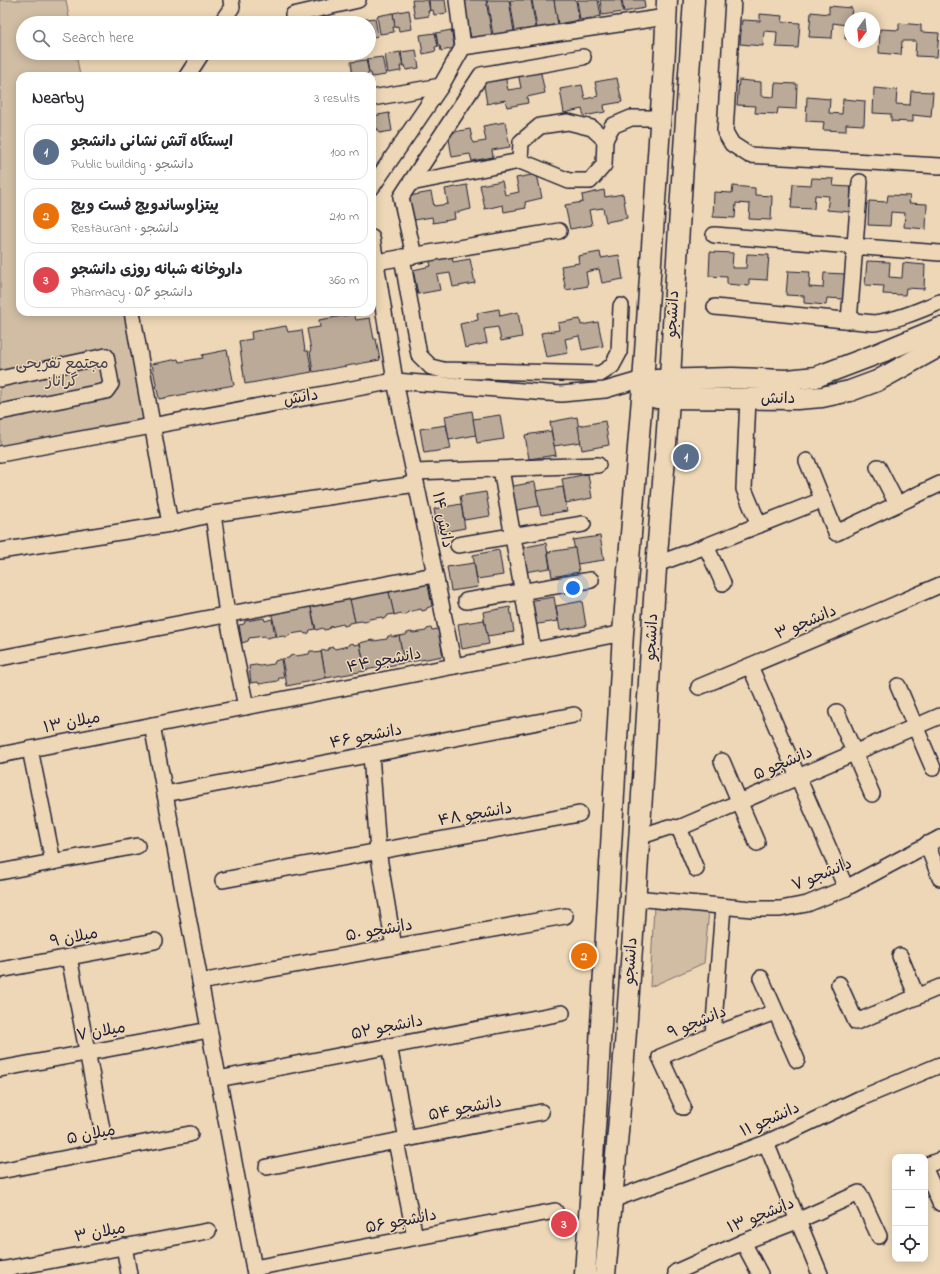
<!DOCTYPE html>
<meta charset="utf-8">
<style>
body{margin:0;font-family:"Indie Flower","Playpen Sans Arabic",sans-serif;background:#f2f2f3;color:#2b2b33}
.controls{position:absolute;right:12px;bottom:12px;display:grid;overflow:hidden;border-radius:8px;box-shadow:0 2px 10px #0003}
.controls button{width:36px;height:36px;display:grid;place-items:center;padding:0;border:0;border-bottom:1px solid #e1e1e2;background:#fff;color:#2b2b33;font:20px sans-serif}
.compass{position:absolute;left:844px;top:12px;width:36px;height:36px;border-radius:50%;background:#fff;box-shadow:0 2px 10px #0003;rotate:195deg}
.you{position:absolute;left:573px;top:588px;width:14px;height:14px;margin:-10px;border:3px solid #fff;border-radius:50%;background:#1a73e8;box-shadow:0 0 0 6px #1a73e833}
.badge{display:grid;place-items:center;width:26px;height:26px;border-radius:50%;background:#d93025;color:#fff;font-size:13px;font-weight:700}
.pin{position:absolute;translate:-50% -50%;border:2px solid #fff;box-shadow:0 1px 4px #0006}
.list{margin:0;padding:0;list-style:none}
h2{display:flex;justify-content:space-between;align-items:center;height:52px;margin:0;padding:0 16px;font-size:17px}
h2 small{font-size:13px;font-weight:400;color:#7c7c81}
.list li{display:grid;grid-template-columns:26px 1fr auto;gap:12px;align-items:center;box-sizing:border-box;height:56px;margin:0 8px 8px;padding:0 8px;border:1px solid #e1e1e2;border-radius:12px}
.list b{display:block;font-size:15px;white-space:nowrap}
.list p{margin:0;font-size:13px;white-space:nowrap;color:#7c7c81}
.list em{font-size:13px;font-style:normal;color:#7c7c81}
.icon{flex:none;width:22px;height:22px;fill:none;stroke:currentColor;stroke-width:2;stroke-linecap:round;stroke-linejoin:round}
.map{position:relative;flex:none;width:940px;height:1274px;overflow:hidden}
.search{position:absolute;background:#fff;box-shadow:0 2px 10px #0003;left:16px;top:16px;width:360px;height:44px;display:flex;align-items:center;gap:10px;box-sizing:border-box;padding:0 14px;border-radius:22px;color:#7c7c81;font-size:15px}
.panel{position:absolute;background:#fff;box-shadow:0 2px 10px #0003;left:16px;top:72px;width:360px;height:244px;border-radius:12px}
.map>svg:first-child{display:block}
.green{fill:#d0bda4;stroke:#797070}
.building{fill:#baaa97;stroke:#22223b}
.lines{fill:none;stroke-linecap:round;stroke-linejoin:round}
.minor-casing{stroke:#22223b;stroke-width:18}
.major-casing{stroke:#22223b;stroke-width:23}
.minor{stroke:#edd7b6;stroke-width:15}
.major{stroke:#edd7b6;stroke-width:20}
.labels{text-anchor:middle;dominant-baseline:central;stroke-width:3;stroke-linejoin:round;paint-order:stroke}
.street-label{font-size:16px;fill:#22223b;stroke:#edd7b6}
.park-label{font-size:16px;fill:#454150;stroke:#edd7b6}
</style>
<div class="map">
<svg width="940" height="1274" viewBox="0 0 940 1274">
<rect width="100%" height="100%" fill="#edd7b6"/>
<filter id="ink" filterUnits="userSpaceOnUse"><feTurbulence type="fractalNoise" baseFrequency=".025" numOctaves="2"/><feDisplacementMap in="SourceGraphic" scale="8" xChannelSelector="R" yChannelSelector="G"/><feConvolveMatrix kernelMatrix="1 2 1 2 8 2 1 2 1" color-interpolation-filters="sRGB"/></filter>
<g filter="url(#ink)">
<!-- green -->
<g class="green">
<path d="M0 0H66L70 23H23V53H76L80 76H20V312H124L145 420 0 447Z"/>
<path d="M654 906 709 910 704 963 650 987Z"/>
</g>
<!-- building -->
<g class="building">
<path d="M412 0H428L430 11H428L429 16 415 18Z"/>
<path d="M429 0H445L447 13 434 15 433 10 430 11Z"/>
<path d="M464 0H486L492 36 471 39Z"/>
<path d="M487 0H509L514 32 493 35Z"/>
<path d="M510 0H531L536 28 515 31Z"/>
<path d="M532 0H554L558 24 537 28Z"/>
<path d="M554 0H576L579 20 558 24Z"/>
<path d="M577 0H598L601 16 580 20Z"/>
<path d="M600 0H621L623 12 602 15Z"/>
<path d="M622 0H644L645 8 624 12Z"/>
<path d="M829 6 852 8 851 15 869 16V18H850V39H845L846 25 833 23 832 38 809 37 811 12 829 14Z"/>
<path d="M409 10 412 29 399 31 398 26 395 27 393 13Z"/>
<path d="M393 13 395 27H393L394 32 380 34 377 16Z"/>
<path d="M760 14 783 16 782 22 800 23 798 48 776 47 777 32 764 31 763 46 740 44 742 20 760 21Z"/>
<path d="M375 18 378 36 369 38V23H360L359 20Z"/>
<path d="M899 23 921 25V32L939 33 937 57 915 56 916 41H902L901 55 879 53 880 29 899 30Z"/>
<path d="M451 30 455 48 441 51 440 46H438L436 33Z"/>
<path d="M435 33 438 46 435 47 436 51 423 54 420 35Z"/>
<path d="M416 50 419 68 406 70 405 65 403 66 401 52Z"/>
<path d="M400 52 403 66H400L401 71 388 73 385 55Z"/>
<path d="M382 57 386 75 372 77 371 73H369L367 59Z"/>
<path d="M366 60 369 73 367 74V76H353L351 62Z"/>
<path d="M540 69 545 93 527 97 528 103 507 107 505 100 487 104 483 80 505 76 508 90 521 88 518 73Z"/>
<path d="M617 78 622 102 604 105 605 112 584 116 582 109 564 113 560 89 582 85 585 99 598 96 595 82Z"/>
<path d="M739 80 761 82V96L774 97 775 83 797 84 796 109 778 108 777 114 755 113 756 106 737 105Z"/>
<path d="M874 88 897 90 896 104 910 105 911 91 933 92 931 117 913 115V122L891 121V114L873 113Z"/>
<path d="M807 97 830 99 829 113 842 114 843 99 865 101 864 125 846 124V131L823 130 824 122 806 121Z"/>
<path d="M389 113 392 131 379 133 378 129H376L373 116Z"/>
<path d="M372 116H373L376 129 373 130 374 134 372 135Z"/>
<path d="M505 122 510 147 492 150 493 157 472 161 470 154 452 157 448 133 470 129 473 143 486 141 483 126Z"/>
<path d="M537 174 542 198 525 202 526 208 504 212 503 205 485 209 480 185 502 181 505 195 519 192 516 178Z"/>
<path d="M812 178 834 179 833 186 851 187 850 212 827 210 829 196 815 195 814 209 791 208 793 184 811 185Z"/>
<path d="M467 185 471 209 454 213 455 219 433 223 432 217 414 220 409 196 431 192 434 206 448 204 445 189Z"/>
<path d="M733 186 755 188V195L772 196 771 220 749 219 750 204 736 203 735 218 713 217 714 192 732 193Z"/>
<path d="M604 190 605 197 623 194 627 218 606 222 603 208 589 210 592 225 570 229 565 205 583 202 582 195Z"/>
<path d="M888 195 910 196 909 203 927 204 926 229 904 227 905 213 891 212 890 226 868 225 869 201 887 202Z"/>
<path d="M600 252 601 258 619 255 623 279 602 283 599 269 586 272 588 286 566 290 561 266 579 263 578 256Z"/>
<path d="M710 252 733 253 732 268H746L747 254 769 255 767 280 749 279V286L727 284V277L709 276Z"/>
<path d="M451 255 453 262 470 259 475 283 453 287 450 273 437 275 440 290 418 294 413 270 431 266 429 259Z"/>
<path d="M867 261 890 262 889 277 902 278 903 263 925 265 924 289 906 288 905 295 883 294 884 286 865 285Z"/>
<path d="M788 271 810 272 809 287 823 288 824 273 846 274 844 299 827 298 826 305 804 303V296L786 295Z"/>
<path d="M499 309 500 316 518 312 522 337 501 341 498 327 484 329 487 343 465 348 460 324 478 320 477 313Z"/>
<path d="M354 314 356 320 370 318 374 339H376L380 360 313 372 310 351 311 350 307 329 320 327 319 320Z"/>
<path d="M580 319 581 325 598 322 603 346 582 350 579 336 565 339 568 353 546 357 541 333 559 330 558 323Z"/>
<path d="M286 326 288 332 302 330 305 351H308L312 372 245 384 239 341 252 339 251 332Z"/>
<path d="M227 350 234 385 159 399 152 364 178 359 179 362 203 358 202 355Z"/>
<path d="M472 411 476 435 449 440 445 416Z"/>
<path d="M500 415 504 439 477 443 473 419Z"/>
<path d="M577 417 581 442 554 446 550 422Z"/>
<path d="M605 421 609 445 582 450 578 426Z"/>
<path d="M446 425 451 449 424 453 420 429Z"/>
<path d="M551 431 556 455 529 459 525 435Z"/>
<path d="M588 474 592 498 566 503 562 479Z"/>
<path d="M535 482 539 506 512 511 508 487Z"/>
<path d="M563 487 567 511 541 515 536 491Z"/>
<path d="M486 492 490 516 464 520 460 496Z"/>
<path d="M461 504 465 528 438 533 434 509Z"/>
<path d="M600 536 604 560 577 564 573 540Z"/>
<path d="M546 543 550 568 524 572 520 548Z"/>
<path d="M575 548 579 572 552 577 548 552Z"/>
<path d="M499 550 503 575 477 579 473 555Z"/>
<path d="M474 563 478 587 451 591 447 567Z"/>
<path d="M427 580 432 606 427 608 426 610 422 611 421 609 408 612 406 614 402 615 401 613 394 615 388 588Z"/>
<path d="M388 588 394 614 388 615 387 617 383 619 382 617 369 619 368 621 364 622 362 621 355 622 349 596Z"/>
<path d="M349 595 355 622 349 623 348 625 344 626 343 624 330 627 329 629 324 630 323 628 316 630 310 603Z"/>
<path d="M554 597 558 621 532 625 528 601Z"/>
<path d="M582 601 586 626 560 630 556 606Z"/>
<path d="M310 603 315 629 310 630 309 633 305 634 303 632 291 634 289 636 285 637 284 636 277 637 271 611Z"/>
<path d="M510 607 514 632 487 636 483 612Z"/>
<path d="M264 618 265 621 272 619 275 636 267 638 264 636 249 638 248 641 242 643 239 625 244 624 245 621Z"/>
<path d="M484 620 489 644 462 649 458 624Z"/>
<path d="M431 628 432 630 438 629 443 656 404 663 399 636 406 635 407 633 411 632 413 633 426 631 427 629Z"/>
<path d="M388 636H392L393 637 399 636 404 663 365 670 360 643 372 640 374 641 387 639Z"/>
<path d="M353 643 354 645 360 644 365 671 326 678 321 651 328 650 329 648 333 647 335 649 348 646 349 644Z"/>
<path d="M310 651H314L315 653 321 652 326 678 287 686 282 659 289 658 290 656 294 655 296 656 309 654Z"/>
<path d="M281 659 284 678H279L278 681 259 684 258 682 251 683 249 666 256 665 260 666 274 664 275 661Z"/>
</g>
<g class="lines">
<defs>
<g id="minor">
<path d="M457 0 463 47"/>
<path d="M733 0 725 132 732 144 749 155 940 166"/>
<path d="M293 15 358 0"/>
<path d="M221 23 232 7 231 0"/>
<path d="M187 76 202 53"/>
<path d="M372 98 441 86"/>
<path d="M605 140 612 126 631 118H660"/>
<path d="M411 183 520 161 569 181H590L604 165 605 140 592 128 568 122 540 126 521 142 520 161"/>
<path d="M372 187 441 86 463 47 666 17"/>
<path d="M714 235 940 253"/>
<path d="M372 238 395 381 454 666"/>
<path d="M414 256 401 197 481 75 583 57"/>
<path d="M402 257 419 355 431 367 443 370 600 374 612 366 619 353 621 306"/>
<path d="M376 262 559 231"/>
<path d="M715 307 874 323C898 320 918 311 940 302"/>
<path d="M132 312 170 524"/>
<path d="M849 321 860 182"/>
<path d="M0 379 106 356 111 384 106 391 0 412"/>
<path d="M748 399 744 489 759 525"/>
<path d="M0 454 395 381 561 394 605 390 643 379"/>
<path d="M807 461 836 533 940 484"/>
<path d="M878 467 897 504"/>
<path d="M501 469 533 651"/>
<path d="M414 472 598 465"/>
<path d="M213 514 227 614 246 707"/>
<path d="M458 545 583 524"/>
<path d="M706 546 723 583"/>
<path d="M0 551 170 524 213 514 416 484"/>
<path d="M657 564 706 546 822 500"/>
<path d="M466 601 591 580"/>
<path d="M0 658 434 575"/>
<path d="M750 666 846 888"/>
<path d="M898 686 933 768"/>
<path d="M699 687 885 609 940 585"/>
<path d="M837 712 872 794"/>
<path d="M152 725 255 1274"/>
<path d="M30 749 53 862"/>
<path d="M371 754 378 851 394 947"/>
<path d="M0 755 623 633"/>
<path d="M722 761 757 843"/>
<path d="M165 794 574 715"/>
<path d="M679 828 696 869"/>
<path d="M639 837 669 827 679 828 940 716"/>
<path d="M927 844 940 878"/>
<path d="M0 872 137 846"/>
<path d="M223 880 579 814"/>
<path d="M635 898 752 909H780L807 904 846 888 940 838"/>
<path d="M900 956 917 997"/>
<path d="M69 957 106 1150"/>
<path d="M0 970 155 941"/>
<path d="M761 978 797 1060"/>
<path d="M200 982 565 916"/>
<path d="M839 984 856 1022 940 987"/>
<path d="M713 1035 723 907"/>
<path d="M389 1046 407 1139"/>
<path d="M0 1069 209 1030"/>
<path d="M218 1079 562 1013"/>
<path d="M683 1107 660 1057 713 1035 775 1012"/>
<path d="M396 1141 415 1237"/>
<path d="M766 1143 820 1274"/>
<path d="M925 1166 940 1160"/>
<path d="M267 1167 541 1112"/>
<path d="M925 1169 940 1203"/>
<path d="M0 1171 190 1134"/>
<path d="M612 1200 766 1143 861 1098 940 1065"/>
<path d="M743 1242 760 1274"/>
<path d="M124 1246 129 1274"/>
<path d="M254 1268 555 1211"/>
<path d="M0 1270 208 1231"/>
<path d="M677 1274 676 1272 743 1242 797 1221 859 1193 879 1236"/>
</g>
<g id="major">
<path d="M656 380 732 378 787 380 816 377 882 352 940 328"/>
<path d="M656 398 797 399 822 397 850 391 877 381 940 346"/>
<path d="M585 1274 596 1114 623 633 642 398 665 50 667 0"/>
<path d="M605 1274C628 1044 641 813 655 583 659 521 666 459 669 397 676 265 685 132 694 0"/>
</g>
</defs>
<!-- minor casing -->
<use href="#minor" class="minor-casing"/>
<!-- major casing -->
<use href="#major" class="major-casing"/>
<!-- minor -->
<use href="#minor" class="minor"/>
<!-- major -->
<use href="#major" class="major"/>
</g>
</g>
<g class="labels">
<!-- street labels -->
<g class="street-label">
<text transform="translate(673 314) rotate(-87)">دانشجو</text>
<text transform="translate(301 398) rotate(-10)">دانش</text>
<text x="778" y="399">دانش</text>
<text transform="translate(442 520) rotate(79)">دانش ۱۴</text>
<text transform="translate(806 623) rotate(-23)">دانشجو ۳</text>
<text transform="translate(652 637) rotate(-87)">دانشجو</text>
<text transform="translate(384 661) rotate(-11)">دانشجو ۴۴</text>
<text transform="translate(72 723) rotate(-11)">میلان ۱۳</text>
<text transform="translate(366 737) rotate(-11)">دانشجو ۴۶</text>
<text transform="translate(783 764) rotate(-23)">دانشجو ۵</text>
<text transform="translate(475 815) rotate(-10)">دانشجو ۴۸</text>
<text transform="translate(822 875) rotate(-22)">دانشجو ۷</text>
<text transform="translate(379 931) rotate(-10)">دانشجو ۵۰</text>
<text transform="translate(74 938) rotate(-11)">میلان ۹</text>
<text transform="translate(631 961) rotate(-86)">دانشجو</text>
<text transform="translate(697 1023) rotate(-22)">دانشجو ۹</text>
<text transform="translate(387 1028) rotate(-11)">دانشجو ۵۲</text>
<text transform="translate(101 1032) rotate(-10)">میلان ۷</text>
<text transform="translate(465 1109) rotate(-11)">دانشجو ۵۴</text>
<text transform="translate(770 1120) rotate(-24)">دانشجو ۱۱</text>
<text transform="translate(91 1135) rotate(-11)">میلان ۵</text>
<text transform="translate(761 1216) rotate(-22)">دانشجو ۱۳</text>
<text transform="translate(401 1222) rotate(-11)">دانشجو ۵۶</text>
<text transform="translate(100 1233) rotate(-11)">میلان ۳</text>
</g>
<!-- park labels -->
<g class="park-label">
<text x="62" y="364">مجتمع تفریحی<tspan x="62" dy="18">گراناز</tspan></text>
</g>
</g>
</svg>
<div class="controls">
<button>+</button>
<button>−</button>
<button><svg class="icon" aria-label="locate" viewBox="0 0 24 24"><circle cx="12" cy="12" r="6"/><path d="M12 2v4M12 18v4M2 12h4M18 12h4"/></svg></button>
</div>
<svg class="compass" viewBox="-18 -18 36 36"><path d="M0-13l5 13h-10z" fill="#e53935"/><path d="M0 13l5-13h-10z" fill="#7c7c81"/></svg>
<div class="you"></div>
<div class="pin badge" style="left:686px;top:457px;background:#5c6f8a">1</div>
<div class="pin badge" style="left:584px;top:956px;background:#e8710a">2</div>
<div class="pin badge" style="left:564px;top:1224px;background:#e0444e">3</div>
<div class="search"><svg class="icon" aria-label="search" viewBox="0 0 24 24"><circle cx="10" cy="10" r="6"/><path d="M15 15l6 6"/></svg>Search here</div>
<section class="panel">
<h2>Nearby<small>3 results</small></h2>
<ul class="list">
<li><span class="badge" style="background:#5c6f8a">1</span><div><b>ایستگاه آتش نشانی دانشجو</b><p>Public building · دانشجو</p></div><em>100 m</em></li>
<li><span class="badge" style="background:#e8710a">2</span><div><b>پیتزاوساندویچ فست ویچ</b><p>Restaurant · دانشجو</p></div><em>210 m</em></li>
<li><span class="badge" style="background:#e0444e">3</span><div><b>داروخانه شبانه روزی دانشجو</b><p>Pharmacy · دانشجو ۵۶</p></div><em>360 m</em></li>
</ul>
</section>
</div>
